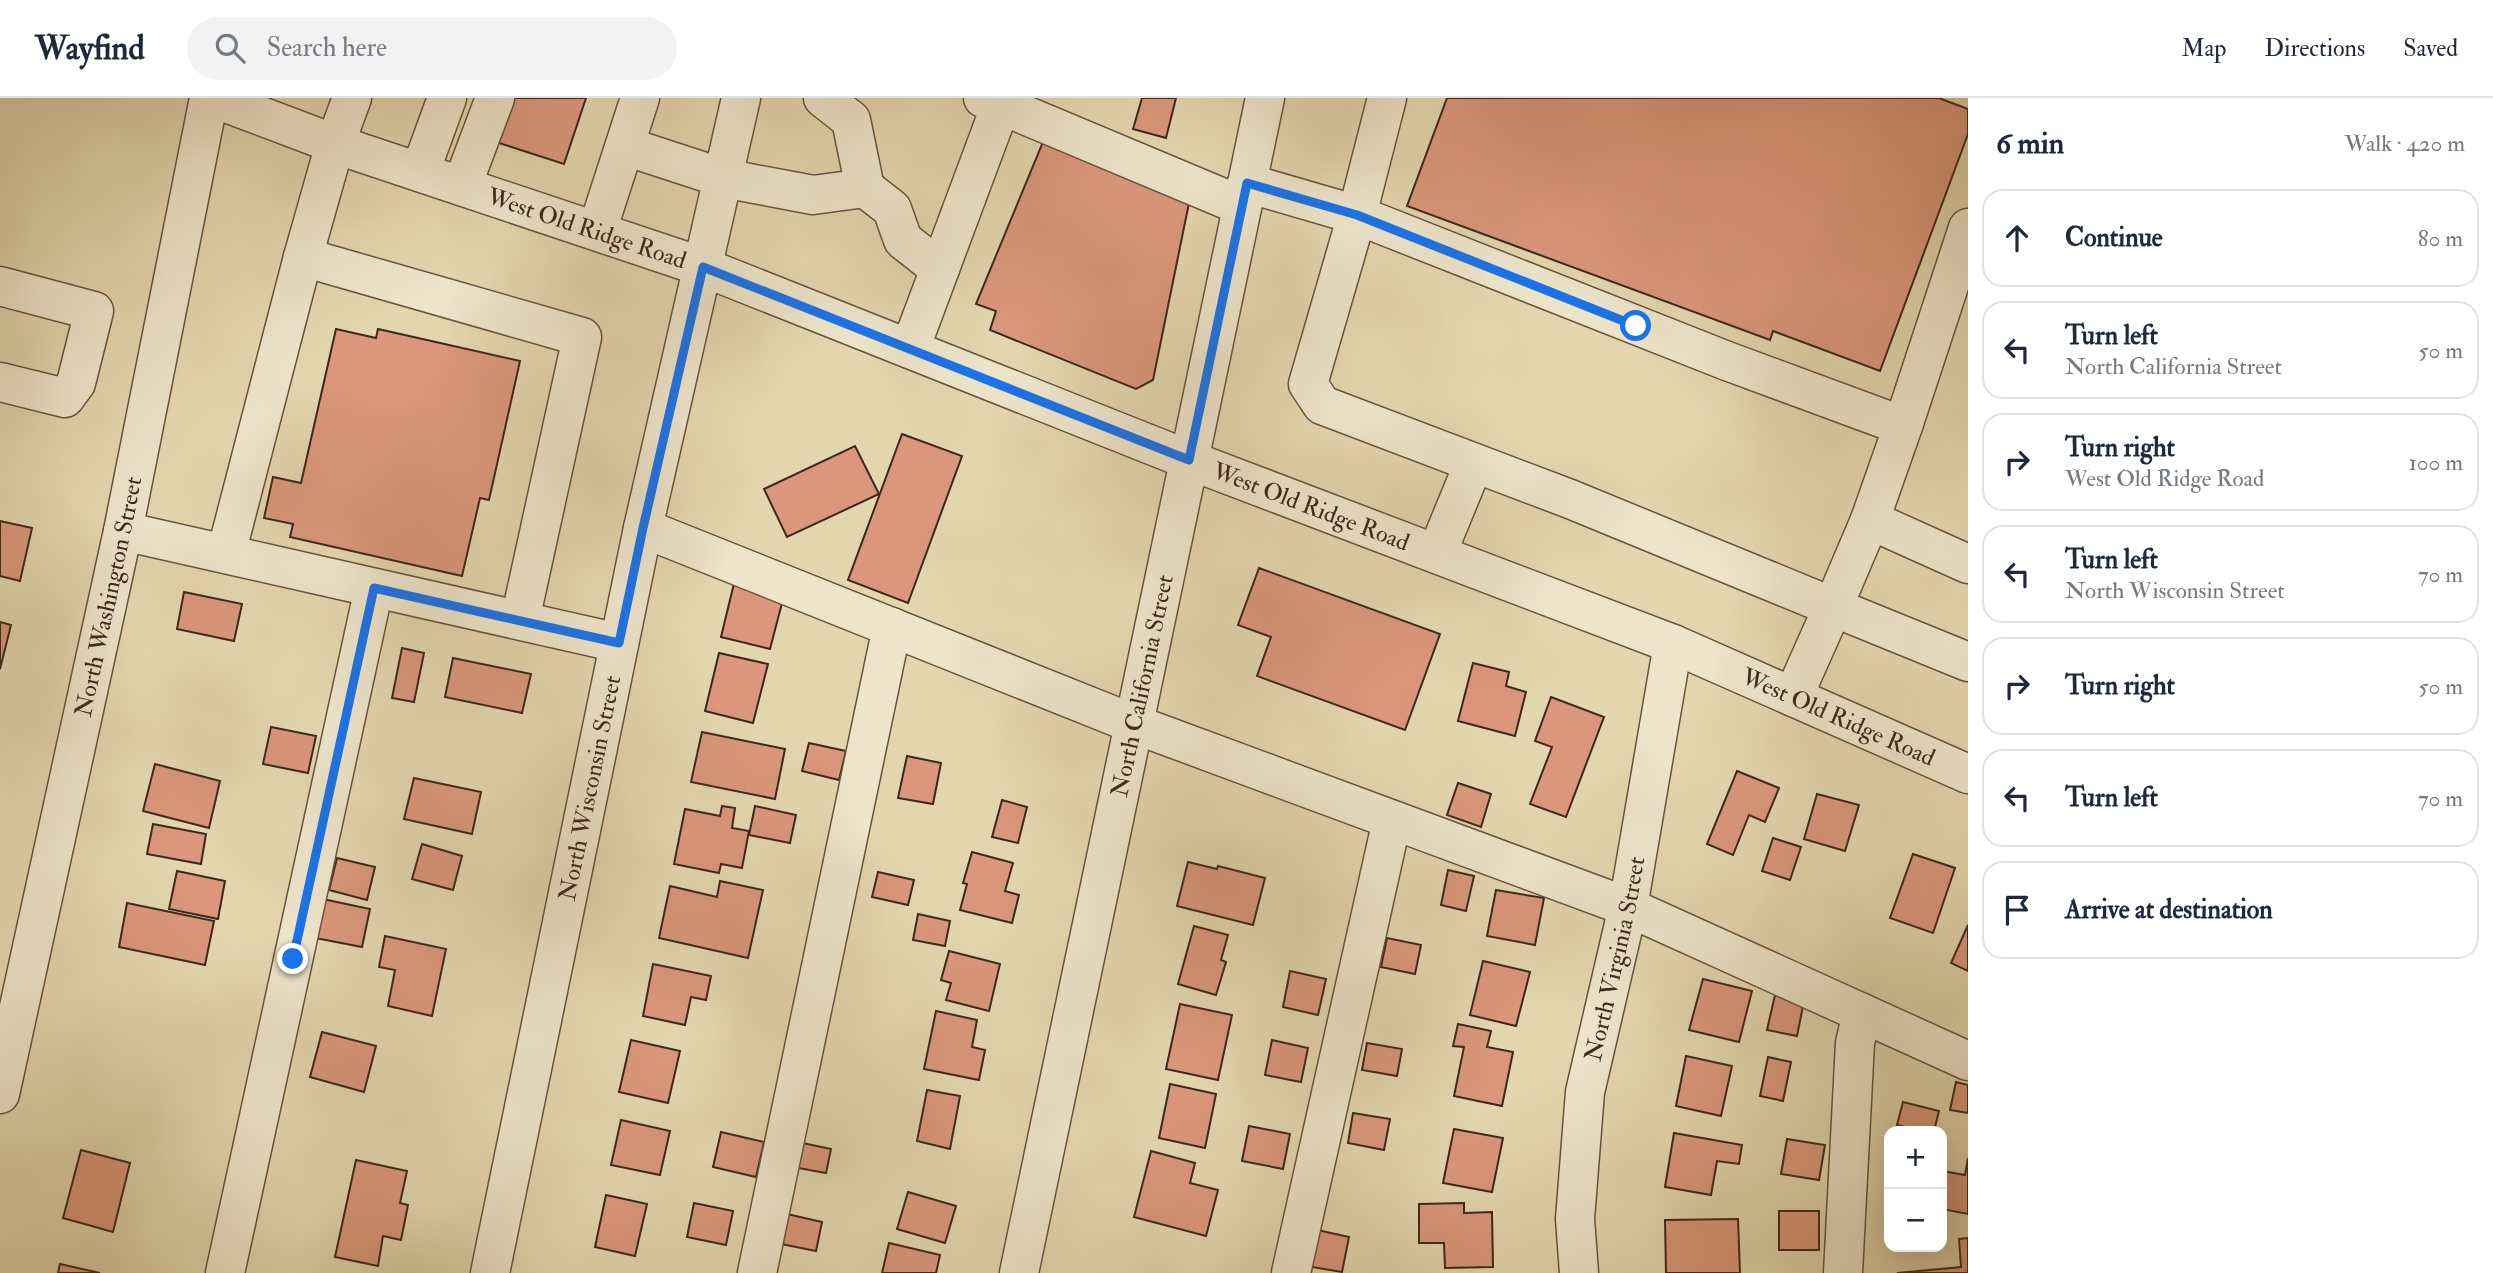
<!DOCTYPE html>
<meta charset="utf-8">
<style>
body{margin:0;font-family:"IM FELL Double Pica",serif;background:#f2f2f3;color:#1f2937}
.controls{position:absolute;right:21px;bottom:21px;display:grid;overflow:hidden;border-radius:14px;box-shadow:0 7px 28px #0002}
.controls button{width:63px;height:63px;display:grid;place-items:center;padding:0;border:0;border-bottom:2px solid #e0e1e3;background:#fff;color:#1f2937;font:35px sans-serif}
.stop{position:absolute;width:21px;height:21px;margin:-16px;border:5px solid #1a73e8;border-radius:50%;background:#fff}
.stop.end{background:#1a73e8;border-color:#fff;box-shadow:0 2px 7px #0008}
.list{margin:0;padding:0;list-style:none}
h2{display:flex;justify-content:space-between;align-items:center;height:91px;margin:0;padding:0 28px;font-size:30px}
h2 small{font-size:23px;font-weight:400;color:#747a83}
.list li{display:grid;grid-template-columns:46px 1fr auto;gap:21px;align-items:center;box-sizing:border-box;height:98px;margin:0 14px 14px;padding:0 14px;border:2px solid #e0e1e3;border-radius:21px}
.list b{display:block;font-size:26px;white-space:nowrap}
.list p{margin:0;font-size:23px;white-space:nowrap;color:#747a83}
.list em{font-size:23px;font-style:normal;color:#747a83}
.icon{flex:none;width:38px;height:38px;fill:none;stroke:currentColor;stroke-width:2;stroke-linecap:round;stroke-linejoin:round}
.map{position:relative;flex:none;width:1968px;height:1175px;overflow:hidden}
header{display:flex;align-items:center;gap:42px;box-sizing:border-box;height:98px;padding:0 35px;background:#fff;border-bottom:2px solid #e0e1e3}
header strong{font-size:33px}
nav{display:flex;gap:38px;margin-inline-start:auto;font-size:24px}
.search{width:490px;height:63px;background:#f2f2f3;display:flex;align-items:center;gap:18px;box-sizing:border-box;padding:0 24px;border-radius:38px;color:#747a83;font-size:26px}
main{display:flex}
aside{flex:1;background:#fff}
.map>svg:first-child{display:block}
.building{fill:#da977b;stroke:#3d281c;stroke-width:2}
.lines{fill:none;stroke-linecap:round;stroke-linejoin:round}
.minor-casing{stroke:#665440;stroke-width:41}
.minor{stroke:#ede4ca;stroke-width:38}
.route{stroke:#1a73e8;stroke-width:9}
.labels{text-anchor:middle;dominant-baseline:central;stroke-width:5;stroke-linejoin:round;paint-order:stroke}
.street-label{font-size:24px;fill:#3d281c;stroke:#ede4ca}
</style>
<header>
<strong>Wayfind</strong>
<div class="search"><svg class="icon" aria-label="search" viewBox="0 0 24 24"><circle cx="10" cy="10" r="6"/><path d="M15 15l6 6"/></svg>Search here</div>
<nav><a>Map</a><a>Directions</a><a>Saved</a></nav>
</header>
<main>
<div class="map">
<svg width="1968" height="1175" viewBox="0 0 1968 1175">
<rect width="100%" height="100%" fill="#e3d6ad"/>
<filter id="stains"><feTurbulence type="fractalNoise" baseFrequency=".00286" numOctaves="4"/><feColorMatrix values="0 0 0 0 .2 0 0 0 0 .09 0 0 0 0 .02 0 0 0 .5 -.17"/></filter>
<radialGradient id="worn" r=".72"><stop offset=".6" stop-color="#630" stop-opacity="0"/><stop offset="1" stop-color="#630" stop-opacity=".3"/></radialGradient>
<!-- building -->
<g class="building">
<path d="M507 0H586L564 66 493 43Z"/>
<path d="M1142 0H1176L1166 40 1133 31Z"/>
<path d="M1447 0H1939L1968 11V36L1880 273 1773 233 1770 242 1407 108Z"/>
<path d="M1045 39 1190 100 1153 282 1136 291 990 232 996 213 976 206Z"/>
<path d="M336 231 376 240 378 231 520 263 489 402 480 400 462 478 290 439 293 426 264 420 273 379 301 385Z"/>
<path d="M902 336 962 358 908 505 848 482Z"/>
<path d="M855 348 879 396 787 439 764 391Z"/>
<path d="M0 423 32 430 20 483 0 478Z"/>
<path d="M1259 470 1440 536 1405 632 1257 578 1271 539 1238 527Z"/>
<path d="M737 473 787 486 770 551 721 539Z"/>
<path d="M184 494 242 506 234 543 177 531Z"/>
<path d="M0 524 11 527 0 571Z"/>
<path d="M402 550 424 555 414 604 392 600Z"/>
<path d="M719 555 768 566 753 625 705 613Z"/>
<path d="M453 560 531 576 522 615 445 599Z"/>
<path d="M1473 565 1509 574 1506 588 1526 594 1515 638 1458 623Z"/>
<path d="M1551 599 1604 619 1566 719 1530 706 1552 649 1535 643Z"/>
<path d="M271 629 316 638 308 675 263 666Z"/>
<path d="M702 634 785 651 775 701 691 684Z"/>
<path d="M809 645 846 653 839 682 802 673Z"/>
<path d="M907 658 941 665 933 706 898 700Z"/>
<path d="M155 666 220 683 209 730 143 713Z"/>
<path d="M1737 673 1779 690 1765 724 1749 717 1733 757 1707 746Z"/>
<path d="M414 680 481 694 472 736 404 721Z"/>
<path d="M1458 685 1491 696 1481 729 1447 717Z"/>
<path d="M1817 696 1859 707 1845 753 1804 741Z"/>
<path d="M1002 702 1027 709 1018 745 992 739Z"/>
<path d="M722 708 735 710 732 730 749 733 742 770 721 766 719 775 674 766 685 711 720 718Z"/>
<path d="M755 708 796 717 790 745 749 737Z"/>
<path d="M153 726 206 736 201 766 147 756Z"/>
<path d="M1773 740 1801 749 1790 782 1762 773Z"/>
<path d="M422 746 462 758 453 792 412 781Z"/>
<path d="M972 754 1013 765 1005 793 1019 797 1012 825 960 812 967 786 963 785Z"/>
<path d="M1913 756 1955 770 1933 835 1890 820Z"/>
<path d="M337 760 375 769 367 802 329 792Z"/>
<path d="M1188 764 1217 771 1218 768 1265 780 1253 827 1177 808Z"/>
<path d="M1448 772 1474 778 1466 813 1441 807Z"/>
<path d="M177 773 225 783 218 821 169 811Z"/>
<path d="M878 774 914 782 908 807 872 799Z"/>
<path d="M720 783 763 792 748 860 659 840 670 788 717 799Z"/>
<path d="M1496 792 1544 800 1535 847 1487 838Z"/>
<path d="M318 800 370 811 362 849 310 839Z"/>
<path d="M127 805 214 823 205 867 119 849Z"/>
<path d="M918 816 950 823 945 848 913 842Z"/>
<path d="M1968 827V873L1951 865Z"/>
<path d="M1194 828 1228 837 1221 862 1226 864 1216 897 1178 886Z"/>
<path d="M385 838 446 851 432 918 388 908 395 872 379 869Z"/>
<path d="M1387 840 1421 847 1415 876 1381 869Z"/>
<path d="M949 853 1000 866 989 913 946 902 951 885 941 882Z"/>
<path d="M1483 863 1530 874 1516 928 1470 917Z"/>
<path d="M653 866 711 878 706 902 691 899 685 927 643 918Z"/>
<path d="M1290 873 1326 881 1318 917 1283 909Z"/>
<path d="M1703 881 1752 893 1739 944 1689 932Z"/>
<path d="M1775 897 1804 903 1797 938 1767 932Z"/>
<path d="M1180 906 1232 917 1218 982 1166 971Z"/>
<path d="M936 913 977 922 972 949 985 952 979 982 924 971Z"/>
<path d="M1458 926 1491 933 1487 949 1513 954 1502 1008 1454 998 1464 949 1453 948Z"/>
<path d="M322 934 376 948 364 994 310 979Z"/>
<path d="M631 942 680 953 668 1005 619 994Z"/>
<path d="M1272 942 1308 950 1301 984 1265 977Z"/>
<path d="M1367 945 1402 951 1397 978 1362 972Z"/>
<path d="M1686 958 1732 968 1721 1018 1676 1008Z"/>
<path d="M1768 959 1791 964 1783 1003 1760 998Z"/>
<path d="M1956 984 1968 987V1015L1950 1012Z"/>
<path d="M1170 986 1216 996 1205 1050 1159 1040Z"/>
<path d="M927 992 960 998 950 1051 917 1043Z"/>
<path d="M1903 1004 1939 1013 1934 1033H1920L1897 1027Z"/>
<path d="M1353 1015 1390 1021 1384 1052 1348 1045Z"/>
<path d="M621 1022 670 1033 660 1077 611 1067Z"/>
<path d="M1249 1028 1290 1036 1283 1071 1242 1063Z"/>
<path d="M1454 1031 1503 1040 1492 1094 1443 1085Z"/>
<path d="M721 1034 764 1044 756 1079 713 1069Z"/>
<path d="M1674 1035 1742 1047 1739 1066 1717 1063 1711 1097 1665 1089Z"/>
<path d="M1787 1041 1825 1047 1819 1082 1781 1076Z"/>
<path d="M798 1044 831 1051 826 1075 793 1069Z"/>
<path d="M81 1052 130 1065 113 1134 63 1120Z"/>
<path d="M1151 1053 1195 1065 1190 1085 1218 1092 1206 1138 1134 1119Z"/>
<path d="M1968 1060V1116L1942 1111V1073L1965 1077Z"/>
<path d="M356 1062 407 1073 400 1105 408 1107 401 1142 383 1138 378 1168 335 1159Z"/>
<path d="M908 1094 956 1108 945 1145 897 1131Z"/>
<path d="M606 1097 647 1106 635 1158 595 1149Z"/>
<path d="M694 1105 733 1113 726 1147 687 1139Z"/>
<path d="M1464 1105V1115L1492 1114 1493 1169 1445 1170 1444 1145H1419V1106Z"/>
<rect x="1779" y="1113" width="40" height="39"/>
<path d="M787 1116 822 1124 816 1153 781 1146Z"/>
<path d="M1738 1121 1740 1175H1666L1665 1122Z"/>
<path d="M1313 1131 1349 1139 1342 1174 1306 1168Z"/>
<path d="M1968 1140V1175H1897L1961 1169 1959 1141Z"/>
<path d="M889 1145 940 1157 936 1175H882Z"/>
<path d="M60 1166 100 1175H58Z"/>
</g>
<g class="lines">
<defs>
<g id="minor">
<path id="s1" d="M213 0 335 46 703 169 1189 362 1673 546 1968 676"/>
<path d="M823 0 851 22 865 90"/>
<path d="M1002 0 1001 7 1242 108"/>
<path d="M1387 0 1357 117 1727 263 1903 328 1870 422 1833 509 1968 564"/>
<path d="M625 48 723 80 813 97 865 90 892 111 903 142 940 171"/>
<path d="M420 74 447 0"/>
<path d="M1247 85 1357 117 1308 286 1322 307 1570 401 1833 509 1793 599"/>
<path d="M462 88 495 0"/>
<path d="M597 133 640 0"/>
<path d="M303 159 582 239 520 522"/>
<path d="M0 188 94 213 76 285 65 300 0 284"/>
<path d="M910 251 1001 7 983 0"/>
<path d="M1903 328 1968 130"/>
<path d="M1870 422 1968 466"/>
<path d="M643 430 1134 626 1628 809 1968 963"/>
<path d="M123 433 619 545"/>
<path d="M1437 455 1474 365"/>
<path d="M226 456 303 159 335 46 352 0"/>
<path id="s2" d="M0 996 123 433 209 0"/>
<path d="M225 1175 374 490"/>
<path id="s3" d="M490 1175 643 430 741 0"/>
<path d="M757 1175 892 529"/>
<path id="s4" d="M1019 1175 1265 0"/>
<path d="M1291 1175 1392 722"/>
<path id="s5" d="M1579 1175 1575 1121 1585 994 1628 809 1673 546"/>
<path d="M1843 1175 1855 945 1862 915"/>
</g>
</defs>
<!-- minor casing -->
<use href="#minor" class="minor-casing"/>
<!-- minor -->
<use href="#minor" class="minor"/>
</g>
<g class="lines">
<!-- route -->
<path class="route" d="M293 861 374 490 619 545 643 430 703 169 1189 362 1247 85 1357 117 1636 228"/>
</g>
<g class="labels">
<!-- street labels -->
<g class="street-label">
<text stroke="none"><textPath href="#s1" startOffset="396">West Old Ridge Road</textPath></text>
<text stroke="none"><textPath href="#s1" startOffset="1172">West Old Ridge Road</textPath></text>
<text stroke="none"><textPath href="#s2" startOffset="509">North Washington Street</textPath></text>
<text stroke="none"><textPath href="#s4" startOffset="600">North California Street</textPath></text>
<text stroke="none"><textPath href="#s1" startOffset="1740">West Old Ridge Road</textPath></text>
<text stroke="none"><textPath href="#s3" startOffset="495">North Wisconsin Street</textPath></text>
<text stroke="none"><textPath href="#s5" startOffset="318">North Virginia Street</textPath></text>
</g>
</g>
<rect width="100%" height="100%" filter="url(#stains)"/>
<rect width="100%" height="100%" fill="url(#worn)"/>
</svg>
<div class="controls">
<button>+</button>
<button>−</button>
</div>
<div class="stop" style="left:1636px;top:228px"></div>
<div class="stop end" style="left:293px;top:861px"></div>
</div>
<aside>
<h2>6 min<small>Walk · 420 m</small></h2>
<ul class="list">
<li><svg class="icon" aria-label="ahead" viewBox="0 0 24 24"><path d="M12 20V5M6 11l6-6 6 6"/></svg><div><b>Continue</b></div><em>80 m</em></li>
<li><svg class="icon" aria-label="left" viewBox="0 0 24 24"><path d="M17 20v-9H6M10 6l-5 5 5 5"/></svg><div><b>Turn left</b><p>North California Street</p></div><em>50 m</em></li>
<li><svg class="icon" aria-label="right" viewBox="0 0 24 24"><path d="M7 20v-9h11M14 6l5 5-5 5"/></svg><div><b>Turn right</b><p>West Old Ridge Road</p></div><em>100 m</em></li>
<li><svg class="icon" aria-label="left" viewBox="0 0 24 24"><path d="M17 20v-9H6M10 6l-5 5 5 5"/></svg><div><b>Turn left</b><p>North Wisconsin Street</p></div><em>70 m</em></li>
<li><svg class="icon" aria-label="right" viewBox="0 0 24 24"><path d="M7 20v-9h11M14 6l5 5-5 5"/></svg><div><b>Turn right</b></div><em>50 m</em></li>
<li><svg class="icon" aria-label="left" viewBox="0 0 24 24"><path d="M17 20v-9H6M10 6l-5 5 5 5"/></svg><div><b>Turn left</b></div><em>70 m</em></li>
<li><svg class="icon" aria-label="arrive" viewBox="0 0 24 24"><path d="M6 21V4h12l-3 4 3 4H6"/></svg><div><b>Arrive at destination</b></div></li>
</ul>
</aside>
</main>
